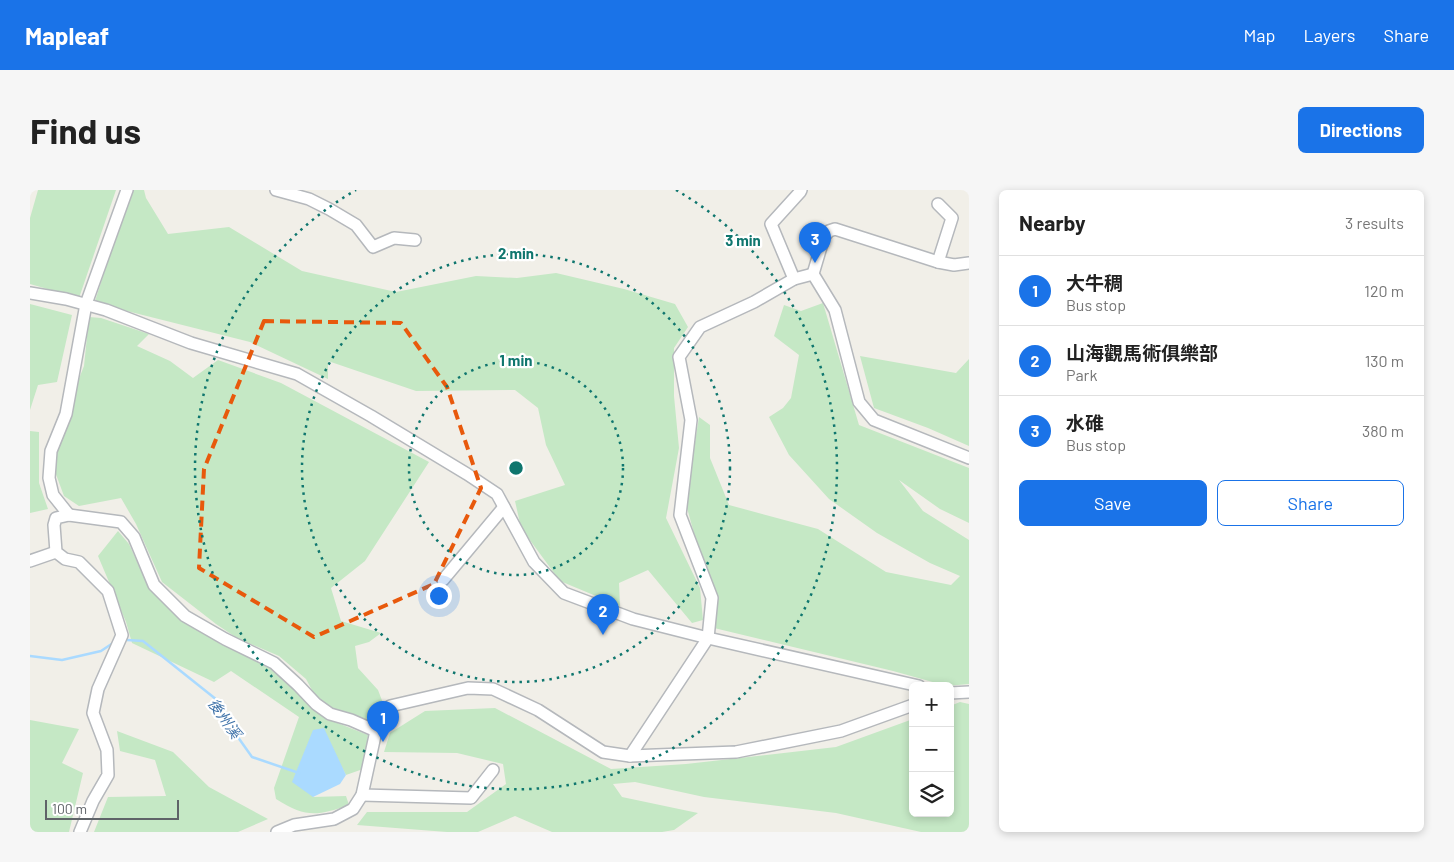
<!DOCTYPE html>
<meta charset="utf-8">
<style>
body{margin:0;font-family:Barlow,"Noto Sans TC",sans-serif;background:#f6f6f6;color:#222}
.controls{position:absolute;right:15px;bottom:15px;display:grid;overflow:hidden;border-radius:8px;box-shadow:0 2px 8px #0003}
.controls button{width:45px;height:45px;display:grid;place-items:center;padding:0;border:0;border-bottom:1px solid #e0e0e0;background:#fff;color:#222;font:25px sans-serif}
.scale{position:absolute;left:15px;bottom:12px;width:134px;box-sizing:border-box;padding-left:5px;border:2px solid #5f6368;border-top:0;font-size:14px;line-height:18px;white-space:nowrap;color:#5f6368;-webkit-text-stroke:4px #fff;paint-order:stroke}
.you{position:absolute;left:408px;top:405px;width:18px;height:18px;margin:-12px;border:4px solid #fff;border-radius:50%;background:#1a73e8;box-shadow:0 0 0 8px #1a73e833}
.badge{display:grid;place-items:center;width:32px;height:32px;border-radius:50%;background:#1a73e8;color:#fff;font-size:16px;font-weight:700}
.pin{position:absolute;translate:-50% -41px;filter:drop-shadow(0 1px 2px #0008)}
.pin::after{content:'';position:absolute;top:26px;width:18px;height:15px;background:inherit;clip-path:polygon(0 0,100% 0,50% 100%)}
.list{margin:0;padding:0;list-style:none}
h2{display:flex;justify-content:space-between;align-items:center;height:65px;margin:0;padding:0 20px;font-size:21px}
h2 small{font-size:16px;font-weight:400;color:#767676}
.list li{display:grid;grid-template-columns:32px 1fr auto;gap:15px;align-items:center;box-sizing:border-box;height:70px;padding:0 20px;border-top:1px solid #e0e0e0}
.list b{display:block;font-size:19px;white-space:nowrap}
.list p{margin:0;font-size:16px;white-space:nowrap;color:#767676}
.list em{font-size:16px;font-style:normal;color:#767676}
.actions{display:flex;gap:10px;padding:15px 20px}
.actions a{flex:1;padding:11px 0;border:1px solid #1a73e8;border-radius:8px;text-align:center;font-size:18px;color:#1a73e8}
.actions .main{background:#1a73e8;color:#fff}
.icon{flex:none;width:28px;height:28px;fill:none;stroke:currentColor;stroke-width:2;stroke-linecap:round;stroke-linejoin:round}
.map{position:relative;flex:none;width:939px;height:642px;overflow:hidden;border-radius:8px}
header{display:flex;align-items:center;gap:30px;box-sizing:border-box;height:70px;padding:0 25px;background:#1a73e8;color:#fff}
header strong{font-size:24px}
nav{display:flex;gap:28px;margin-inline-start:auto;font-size:18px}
.intro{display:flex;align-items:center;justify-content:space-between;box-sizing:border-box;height:120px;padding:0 30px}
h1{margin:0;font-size:35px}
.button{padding:12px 22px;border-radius:8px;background:#1a73e8;color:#fff;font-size:18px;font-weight:700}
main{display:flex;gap:30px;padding:0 30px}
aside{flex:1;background:#fff;border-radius:8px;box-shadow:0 2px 8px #0003}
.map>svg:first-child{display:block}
.green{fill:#c5e8c5}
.water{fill:#aadaff}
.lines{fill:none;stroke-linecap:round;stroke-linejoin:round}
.stream{stroke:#aadaff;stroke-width:2.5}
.minor-casing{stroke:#b5b8bc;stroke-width:14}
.minor{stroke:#fff;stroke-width:11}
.marked{fill:none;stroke:#e8590c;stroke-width:4;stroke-dasharray:10 6;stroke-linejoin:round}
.ring{fill:none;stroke:#0f766e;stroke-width:2.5;stroke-dasharray:2.5 5}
.labels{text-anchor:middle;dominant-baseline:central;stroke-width:4.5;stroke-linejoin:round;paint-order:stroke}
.water-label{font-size:15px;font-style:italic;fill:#4174aa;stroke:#fff}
.centre{fill:#0f766e;stroke:#fff;stroke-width:2.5}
.ring-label{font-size:15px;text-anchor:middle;font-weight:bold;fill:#0f766e;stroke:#fff;stroke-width:4.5;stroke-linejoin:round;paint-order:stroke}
</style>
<header>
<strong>Mapleaf</strong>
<nav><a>Map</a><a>Layers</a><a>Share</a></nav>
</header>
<div class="intro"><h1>Find us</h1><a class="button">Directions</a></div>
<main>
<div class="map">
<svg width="939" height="642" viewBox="0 0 939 642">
<rect width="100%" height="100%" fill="#f1efe8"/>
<!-- green -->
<g class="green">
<path d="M8 0H86L49 108 0 94V28Z"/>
<path d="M101 0H114L116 8 138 44 199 37 272 81 366 102 446 86 487 88 526 83 594 99 645 114 658 137 644 158V206L649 258 636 328 670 398 673 430 662 433 618 380 589 393 590 416 530 391 491 338 485 311 535 295 516 255 508 218 485 200 386 201 298 171V189L220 152 73 115 65 111Z"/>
<path d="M793 113 829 235 939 278V333L910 319 869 290 893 321 939 350V494L917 496 863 481 684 438 682 408 657 318 659 290 669 227 680 235V268L699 315 788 339 856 382 921 395 930 386 900 373 847 343 799 309 759 265 739 227 753 218 761 208 769 165 744 146 754 115 771 121Z"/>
<path d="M0 114 42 125 27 192 8 195 0 220Z"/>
<path d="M59 127 71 128 119 144 107 156 140 171 163 188 188 170 251 193 399 272 335 371 301 398 311 431 351 443 339 452 325 456 328 478 348 500 353 513 342 533 290 515 276 489 249 466 207 448 186 434 132 392 106 334 91 308 49 316 34 306 24 279 27 244 54 176Z"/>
<path d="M830 166 926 183 939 169V256L898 238 844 218Z"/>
<path d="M0 241 9 242V293L18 319 0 323Z"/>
<path d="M88 341 99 354 118 396 190 454 239 473 283 517 305 532 338 545 333 579 316 585 308 570 283 607 316 606 319 615C287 626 276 628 246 609L244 598 269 527 201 481 184 492 102 453 96 432 68 366Z"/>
<path d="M930 512 939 514V642H891L806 623 674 607 605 592 583 594 592 607 668 623 644 640 632 642H522L485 626 448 642H417L327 635 337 622H437L476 594 473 574 427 563 354 562 360 543 395 521 465 518 581 579 656 574 806 557 883 529V623H920V516Z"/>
<path d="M0 530 49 539 32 573 53 583 39 642H0Z"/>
<path d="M87 541 143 562 179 597 238 629 208 642H64L78 607 136 606 125 570 90 561Z"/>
</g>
<!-- water -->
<path class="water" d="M294 538 316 585 310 594 283 607 262 592 283 540Z"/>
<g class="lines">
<!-- stream -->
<g class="stream">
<path d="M97 450 113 451 187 510 205 543 222 567 269 583"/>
<path d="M0 466 32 470 71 461 83 453"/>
</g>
<defs>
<g id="minor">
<path d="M246 0 279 9 299 19 326 35 343 57 364 48 385 50"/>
<path d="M908 14 922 28 908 72"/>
<path d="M939 73 924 75 908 72 805 39 799 41 794 47 783 84 805 120 829 212 844 230 939 268"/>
<path d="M764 89 741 34 770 2 771 0"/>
<path d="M0 103 36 109 76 120 161 153 267 184 341 226 437 284 467 304 504 372 534 403 603 429 678 448 889 496"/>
<path d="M39 325 23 305 19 288 21 261 36 224 56 114 97 0"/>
<path d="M0 371 26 362"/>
<path d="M413 390 474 317"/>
<path d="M920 503 939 502"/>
<path d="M600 566 678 448 682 408 650 325 661 230 649 167 670 137 724 112 764 89 783 84"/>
<path d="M332 605 441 608 463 580"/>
<path d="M50 642 63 611 78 585 77 560 63 523 68 499 92 445 78 401 49 372 35 369 26 362 24 335 26 328 39 325 91 332 104 347 124 395 155 426 195 449 244 473 268 495 286 514 300 524 321 530 346 541"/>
<path d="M247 642 264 635 304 629 323 619 332 605 346 541 360 516 438 498 463 499 508 520 573 562 600 566 706 562 811 541 883 515"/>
</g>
</defs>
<!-- minor casing -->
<use href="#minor" class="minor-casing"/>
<!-- minor -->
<use href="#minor" class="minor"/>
</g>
<!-- marked area -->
<path class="marked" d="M234 131 371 133 417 197 451 298 404 394 284 447 169 378 174 279Z"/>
<!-- distance rings -->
<g class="ring">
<circle cx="486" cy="278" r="107"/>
<circle cx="486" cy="278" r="214"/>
<path d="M646 0A321 321 0 1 1 326 0"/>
</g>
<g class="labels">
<!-- water labels -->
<g class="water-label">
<text transform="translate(195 528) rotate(55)">後州溪</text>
</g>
</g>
<circle cx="486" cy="278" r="8" class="centre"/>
<g class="ring-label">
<text x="713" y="56">3 min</text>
<text x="486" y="69">2 min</text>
<text x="486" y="176">1 min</text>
</g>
</svg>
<div class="controls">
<button>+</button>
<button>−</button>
<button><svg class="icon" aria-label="layers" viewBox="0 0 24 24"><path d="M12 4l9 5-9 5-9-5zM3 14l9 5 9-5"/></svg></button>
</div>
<div class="scale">100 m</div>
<div class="you"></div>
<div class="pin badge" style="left:353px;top:552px">1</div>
<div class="pin badge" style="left:573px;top:445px">2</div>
<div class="pin badge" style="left:785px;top:73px">3</div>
</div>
<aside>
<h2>Nearby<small>3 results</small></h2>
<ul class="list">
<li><span class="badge">1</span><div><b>大牛稠</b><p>Bus stop</p></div><em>120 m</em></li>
<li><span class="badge">2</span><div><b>山海觀馬術俱樂部</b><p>Park</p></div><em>130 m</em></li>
<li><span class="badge">3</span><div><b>水碓</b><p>Bus stop</p></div><em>380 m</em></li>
</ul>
<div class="actions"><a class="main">Save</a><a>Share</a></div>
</aside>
</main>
